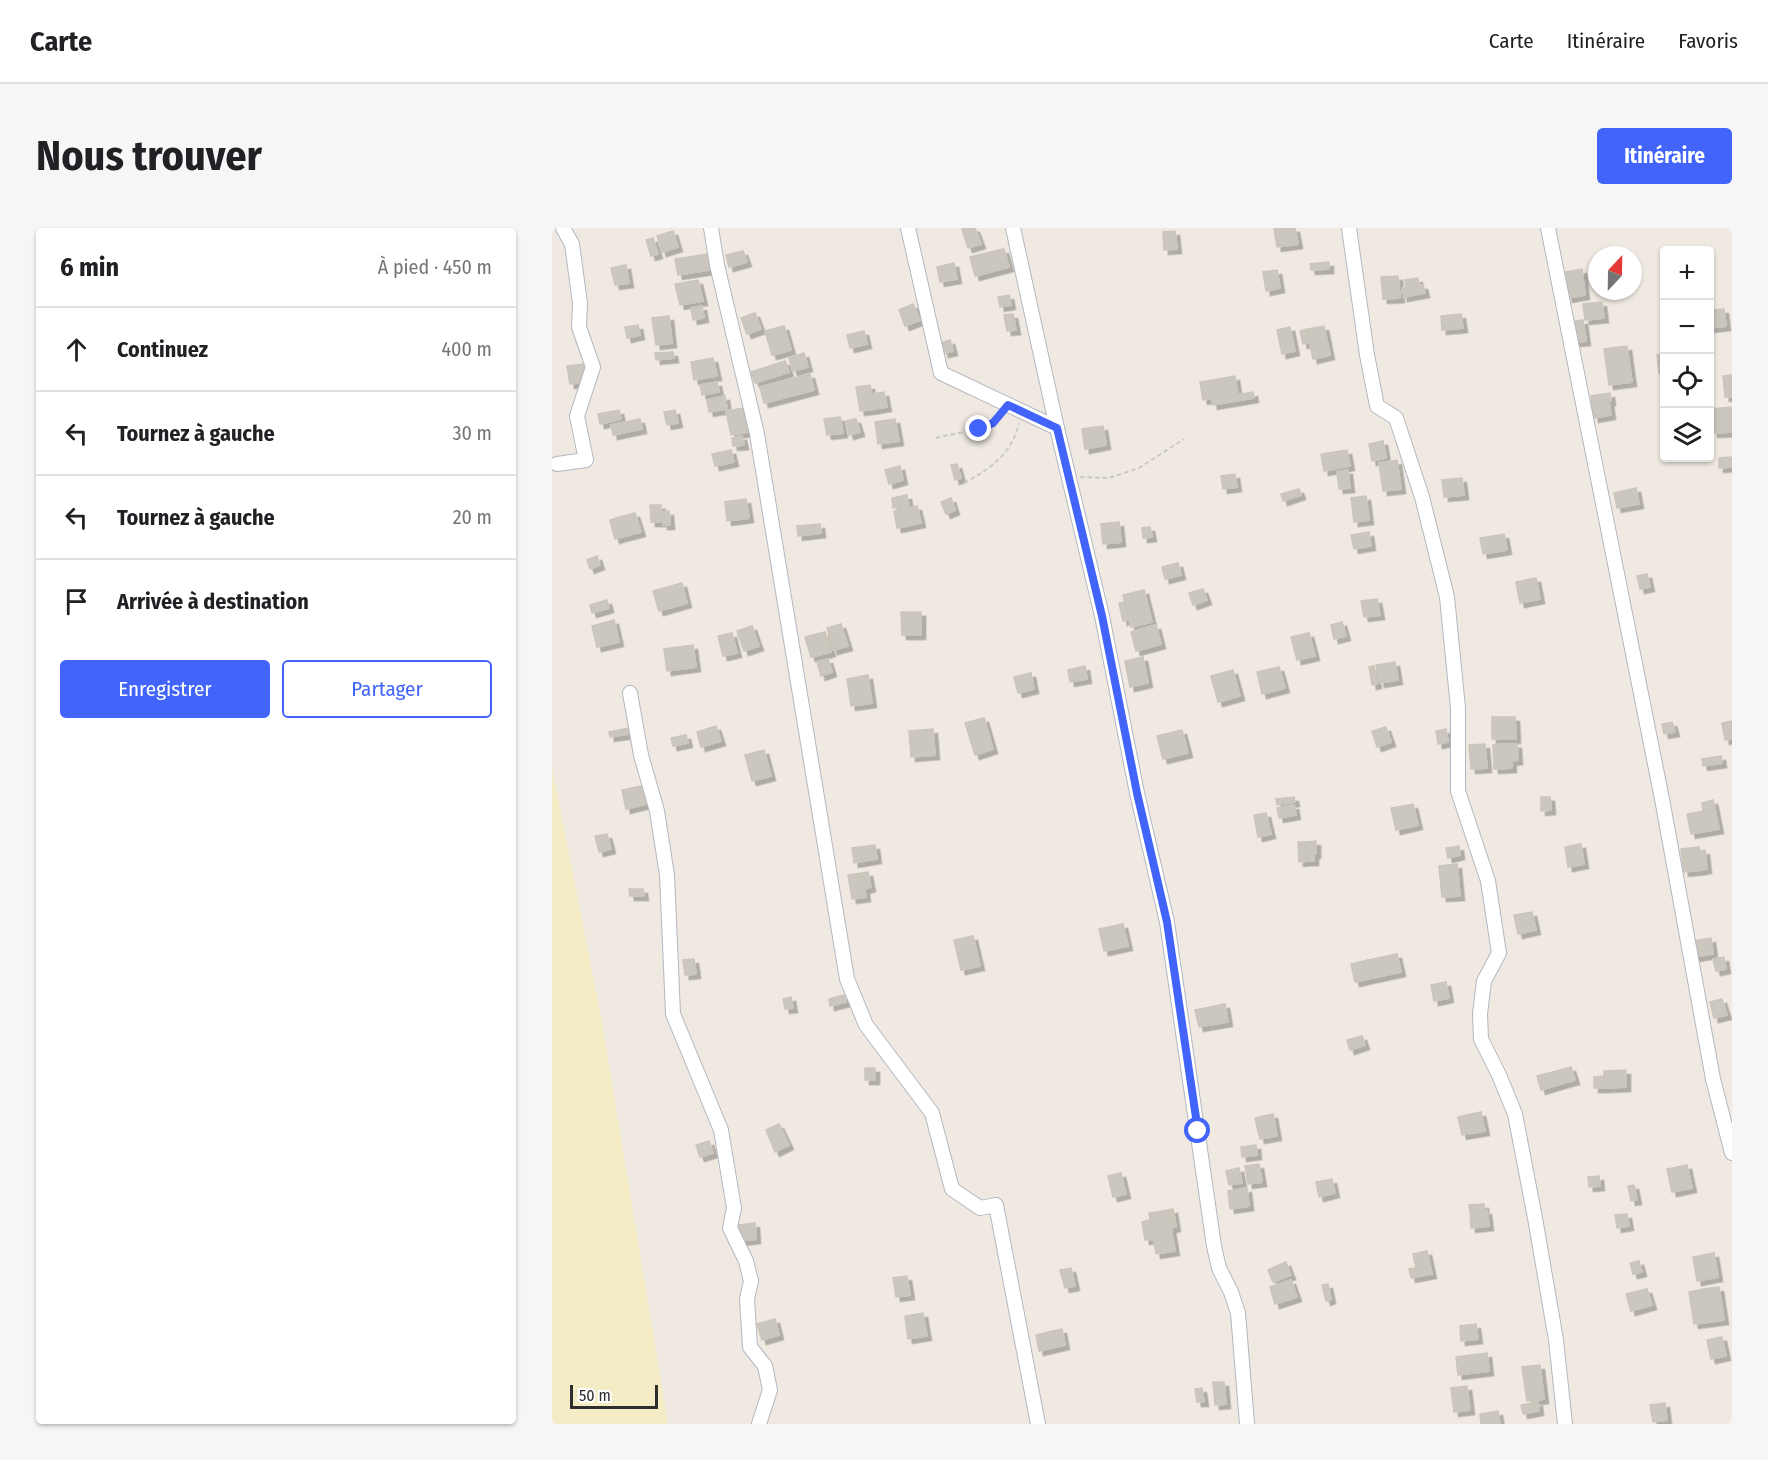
<!DOCTYPE html>
<html lang="fr">
<meta charset="utf-8">
<style>
body{margin:0;font-family:"Fira Sans Condensed",sans-serif;background:#f6f6f6;color:#202124}
.controls{position:absolute;right:18px;top:18px;display:grid;overflow:hidden;border-radius:6px;box-shadow:0 2px 4px #0004}
.controls button{width:54px;height:54px;display:grid;place-items:center;padding:0;border:0;border-bottom:2px solid #e0e0e0;background:#fff;color:#202124;font:30px sans-serif}
.compass{position:absolute;left:1036px;top:18px;width:54px;height:54px;border-radius:50%;background:#fff;box-shadow:0 2px 4px #0004;rotate:22deg}
.scale{position:absolute;left:18px;bottom:15px;width:88px;box-sizing:border-box;padding-left:6px;border:3px solid #2e2e2e;border-top:0;font-size:16px;line-height:21px;white-space:nowrap;color:#2e2e2e;-webkit-text-stroke:4px #fff;paint-order:stroke}
.stop{position:absolute;width:18px;height:18px;margin:-14px;border:4px solid #4264fb;border-radius:50%;background:#fff}
.stop.end{background:#4264fb;border-color:#fff;box-shadow:0 2px 6px #0008}
.list{margin:0;padding:0;list-style:none}
h2{display:flex;justify-content:space-between;align-items:center;height:78px;margin:0;padding:0 24px;font-size:26px}
h2 small{font-size:20px;font-weight:400;color:#757577}
.list li{display:grid;grid-template-columns:39px 1fr auto;gap:18px;align-items:center;box-sizing:border-box;height:84px;padding:0 24px;border-top:2px solid #e0e0e0}
.list b{display:block;font-size:22px;white-space:nowrap}
.list em{font-size:20px;font-style:normal;color:#757577}
.actions{display:flex;gap:12px;padding:18px 24px}
.actions a{flex:1;padding:14px 0;border:2px solid #4264fb;border-radius:6px;text-align:center;font-size:21px;color:#4264fb}
.actions .main{background:#4264fb;color:#fff}
.icon{flex:none;width:33px;height:33px;fill:none;stroke:currentColor;stroke-width:2;stroke-linecap:round;stroke-linejoin:round}
.map{position:relative;flex:none;width:1180px;height:1196px;overflow:hidden;border-radius:6px}
header{display:flex;align-items:center;gap:36px;box-sizing:border-box;height:84px;padding:0 30px;background:#fff;border-bottom:2px solid #e0e0e0}
header strong{font-size:28px}
nav{display:flex;gap:33px;margin-inline-start:auto;font-size:21px}
.intro{display:flex;align-items:center;justify-content:space-between;box-sizing:border-box;height:144px;padding:0 36px}
h1{margin:0;font-size:42px}
.button{padding:15px 27px;border-radius:6px;background:#4264fb;color:#fff;font-size:21px;font-weight:700}
main{display:flex;gap:36px;padding:0 36px}
aside{flex:1;background:#fff;border-radius:6px;box-shadow:0 2px 4px #0004}
.map>svg:first-child{display:block}
.sand{fill:#f3ecc5}
.building{fill:#cbc7bf;stroke:#cbc5ba;stroke-width:1.5;filter:url(#shadow)}
.lines{fill:none;stroke-linecap:round;stroke-linejoin:round}
.street-casing{stroke:#b4b7c1;stroke-width:16}
.path{stroke:#c9c9c9;stroke-width:2;stroke-dasharray:4.5 3;stroke-linecap:butt}
.street{stroke:#fff;stroke-width:14}
.route{stroke:#4264fb;stroke-width:8}
</style>
<header>
<strong>Carte</strong>
<nav><a>Carte</a><a>Itinéraire</a><a>Favoris</a></nav>
</header>
<div class="intro"><h1>Nous trouver</h1><a class="button">Itinéraire</a></div>
<main>
<aside>
<h2>6 min<small>À pied · 450 m</small></h2>
<ul class="list">
<li><svg class="icon" aria-label="ahead" viewBox="0 0 24 24"><path d="M12 20V5M6 11l6-6 6 6"/></svg><div><b>Continuez</b></div><em>400 m</em></li>
<li><svg class="icon" aria-label="left" viewBox="0 0 24 24"><path d="M17 20v-9H6M10 6l-5 5 5 5"/></svg><div><b>Tournez à gauche</b></div><em>30 m</em></li>
<li><svg class="icon" aria-label="left" viewBox="0 0 24 24"><path d="M17 20v-9H6M10 6l-5 5 5 5"/></svg><div><b>Tournez à gauche</b></div><em>20 m</em></li>
<li><svg class="icon" aria-label="arrive" viewBox="0 0 24 24"><path d="M6 21V4h12l-3 4 3 4H6"/></svg><div><b>Arrivée à destination</b></div></li>
</ul>
<div class="actions"><a class="main">Enregistrer</a><a>Partager</a></div>
</aside>
<div class="map">
<svg width="1180" height="1196" viewBox="0 0 1180 1196">
<defs>
<filter id="shadow"><feDropShadow dx="4.5" dy="4.5" stdDeviation="0" flood-color="#0004"/></filter>
</defs>
<rect width="100%" height="100%" fill="#efe9e1"/>
<!-- sand -->
<path class="sand" d="M0 540 49 789 116 1196H0Z"/>
<!-- building -->
<g class="building">
<path d="M414 0H423L429 16 416 20 410 1Z"/>
<path d="M722 0H743L746 16 725 19Z"/>
<path d="M121 3 126 19 110 24 105 8Z"/>
<path d="M623 3 625 21 612 22 611 4Z"/>
<path d="M101 10 106 26 99 28 94 12Z"/>
<path d="M452 21 457 39 423 48 418 29Z"/>
<path d="M191 23 195 34 177 39 174 27Z"/>
<path d="M155 26 158 42 126 47 123 31Z"/>
<path d="M777 34V41L759 42 758 36Z"/>
<path d="M402 35 405 51 388 54 385 39Z"/>
<path d="M74 37 77 55 63 57 59 40Z"/>
<path d="M1030 41 1033 67 1016 70 1012 44Z"/>
<path d="M725 42 728 60 714 63 711 44Z"/>
<path d="M846 48 848 70 831 71 829 49Z"/>
<path d="M866 50 867 57 854 60 853 52Z"/>
<path d="M146 52 151 73 128 77 123 56Z"/>
<path d="M871 57 873 65 851 69 850 60Z"/>
<path d="M457 67 459 77 448 79 446 69Z"/>
<path d="M1050 74 1052 90 1033 92 1031 76Z"/>
<path d="M361 76 368 92 353 98 347 82Z"/>
<path d="M150 78 152 90 141 92 139 80Z"/>
<path d="M1172 81 1174 98 1158 100V82Z"/>
<path d="M203 85 209 101 195 106 189 90Z"/>
<path d="M461 86 464 102 455 103 452 87Z"/>
<path d="M909 86 911 100 890 102 889 88Z"/>
<path d="M117 88 120 115 104 117 100 90Z"/>
<path d="M1031 92 1034 113 1023 114 1020 94Z"/>
<path d="M86 97 88 107 75 110 73 99Z"/>
<path d="M232 98 239 122 220 127 213 103Z"/>
<path d="M772 98 778 127 761 131 755 101Z"/>
<path d="M738 99 743 123 730 126 725 102Z"/>
<path d="M755 101 757 115 751 116 748 103Z"/>
<path d="M312 103 315 116 298 120 295 107Z"/>
<path d="M398 112 401 123 392 125 389 115Z"/>
<path d="M1075 118 1080 154 1057 157 1052 121Z"/>
<path d="M121 124 122 130 104 132 103 125Z"/>
<path d="M252 125 256 139 241 143 237 130Z"/>
<path d="M1112 126V144L1107 145 1105 127Z"/>
<path d="M161 130 165 148 142 152 139 134Z"/>
<path d="M233 133 237 144 203 155 199 144Z"/>
<path d="M31 136 33 154 18 156 15 138Z"/>
<path d="M258 146 262 162 212 175 208 159Z"/>
<path d="M1180 147V169H1173L1171 148Z"/>
<path d="M683 148 686 167 651 172 648 154Z"/>
<path d="M165 154 167 164 150 167 148 157Z"/>
<path d="M318 157 323 181 308 183 304 159Z"/>
<path d="M332 164 335 179 323 181 320 166Z"/>
<path d="M701 164 702 170 661 177 660 171Z"/>
<path d="M1058 165 1059 173 1040 176 1039 168Z"/>
<path d="M173 168 175 181 157 184 155 172Z"/>
<path d="M1057 173 1059 187 1042 190 1040 176Z"/>
<path d="M1179 179 1180 204 1161 205 1159 181Z"/>
<path d="M191 180 196 204 179 207 174 183Z"/>
<path d="M67 182 69 191 48 196 46 186Z"/>
<path d="M123 182 126 195 115 197 112 184Z"/>
<path d="M288 189 291 205 275 207 272 191Z"/>
<path d="M88 191 90 201 61 207 59 197Z"/>
<path d="M302 191H304L308 204 297 207 294 193Z"/>
<path d="M343 191 347 213 326 216 323 194Z"/>
<path d="M551 198 554 217 533 221 530 201Z"/>
<path d="M190 208 192 217 181 218 180 210Z"/>
<path d="M831 213 834 230 820 233 817 216Z"/>
<path d="M179 222 182 234 163 238 160 226Z"/>
<path d="M795 222 798 238 772 243 769 226Z"/>
<path d="M1180 229V239L1167 240V230Z"/>
<path d="M845 232 849 261 831 263 827 235Z"/>
<path d="M405 236 409 250 403 252 399 237Z"/>
<path d="M348 238 351 252 337 256 333 242Z"/>
<path d="M796 242 798 260 787 261 785 244Z"/>
<path d="M683 246 685 259 671 261 669 248Z"/>
<path d="M910 250 912 267 892 269 890 252Z"/>
<path d="M1084 260 1087 276 1065 280 1062 265Z"/>
<path d="M747 261 749 267 731 273 729 266Z"/>
<path d="M355 267 357 278 341 280 340 270Z"/>
<path d="M814 268 817 292 802 294 799 270Z"/>
<path d="M399 270 403 282 394 286 389 274Z"/>
<path d="M194 271 197 290 175 293 173 274Z"/>
<path d="M98 277H109V294H99Z"/>
<path d="M365 278 369 295 345 300 342 283Z"/>
<path d="M117 283 118 297H111L110 284Z"/>
<path d="M83 285 89 304 73 308 68 289Z"/>
<path d="M68 289 73 308 63 311 58 292Z"/>
<path d="M567 294 569 314 551 316 549 296Z"/>
<path d="M268 296 269 305 246 308 245 298Z"/>
<path d="M598 299 600 309 591 310 590 300Z"/>
<path d="M817 304 819 318 802 321 799 307Z"/>
<path d="M952 306 955 322 931 326 928 310Z"/>
<path d="M45 328 48 337 38 341 35 332Z"/>
<path d="M626 335 629 347 613 351 610 339Z"/>
<path d="M1095 346 1098 359 1088 361 1085 348Z"/>
<path d="M984 350 988 371 968 375 964 354Z"/>
<path d="M130 355 135 375 107 383 101 363Z"/>
<path d="M651 361 655 372 641 377 637 365Z"/>
<path d="M592 362 600 394 579 399 571 367Z"/>
<path d="M825 371 828 387 812 389 809 373Z"/>
<path d="M55 372 57 380 40 385 38 377Z"/>
<path d="M573 374 577 391 571 393 567 375Z"/>
<path d="M349 384H369V407H350Z"/>
<path d="M62 392 67 414 45 419 40 398Z"/>
<path d="M790 394 794 408 782 411 779 397Z"/>
<path d="M289 396 296 418 281 422 275 400Z"/>
<path d="M604 397 609 416 584 423 579 404Z"/>
<path d="M200 398 207 418 192 423 185 403Z"/>
<path d="M273 404 279 424 259 429 253 409Z"/>
<path d="M180 405 185 425 171 428 166 408Z"/>
<path d="M757 405 763 428 745 432 739 409Z"/>
<path d="M141 417 144 439 115 443 112 421Z"/>
<path d="M591 429 596 455 578 459 573 433Z"/>
<path d="M276 431 280 444 269 448 265 434Z"/>
<path d="M843 434 846 452 828 455 824 437Z"/>
<path d="M533 438 535 451 518 454 516 442Z"/>
<path d="M822 438 825 456 820 457 817 439Z"/>
<path d="M727 439 733 460 710 466 705 444Z"/>
<path d="M681 442 688 468 666 474 659 448Z"/>
<path d="M479 445 482 461 466 465 462 449Z"/>
<path d="M316 447 320 475 299 478 295 451Z"/>
<path d="M940 489H963L964 511H940Z"/>
<path d="M432 490 441 521 423 527 413 495Z"/>
<path d="M1180 493V511L1173 512 1170 495Z"/>
<path d="M1120 494 1123 504 1112 506 1110 496Z"/>
<path d="M164 498 169 513 149 519 145 504Z"/>
<path d="M834 499 839 514 825 519 820 503Z"/>
<path d="M76 500 78 506 58 509 57 504Z"/>
<path d="M381 501 383 527 359 529 357 503Z"/>
<path d="M894 501 896 514 886 516 884 503Z"/>
<path d="M630 502 636 525 611 531 605 508Z"/>
<path d="M134 507 136 515 121 518 119 510Z"/>
<path d="M933 516 935 540 919 541 917 517Z"/>
<path d="M959 516H965L966 532 959 533Z"/>
<path d="M959 516 960 540 942 541 941 517Z"/>
<path d="M212 522 219 548 200 553 193 527Z"/>
<path d="M1169 528 1170 535 1151 538 1150 531Z"/>
<path d="M90 558 94 576 74 581 70 562Z"/>
<path d="M742 569 743 574 725 577 724 571Z"/>
<path d="M989 569H998L999 582 989 583Z"/>
<path d="M1161 572 1163 581 1151 583 1150 575Z"/>
<path d="M861 576 866 597 844 602 839 580Z"/>
<path d="M742 577 744 587 727 590 725 580Z"/>
<path d="M1163 581 1167 601 1139 606 1135 586Z"/>
<path d="M714 585 719 606 706 609 702 587Z"/>
<path d="M55 606 59 621 47 624 43 608Z"/>
<path d="M764 613V626H762V633H755L754 614Z"/>
<path d="M746 614H754L755 633 747 634Z"/>
<path d="M1029 616 1032 636 1016 639 1013 619Z"/>
<path d="M323 617 325 631 302 635 300 620Z"/>
<path d="M907 618 908 627 896 630 894 620Z"/>
<path d="M1147 619 1149 642 1132 644 1129 621Z"/>
<path d="M1153 622 1155 641 1149 642 1147 623Z"/>
<path d="M905 636 908 668 890 669 887 638Z"/>
<path d="M316 644 319 659 313 661 310 645Z"/>
<path d="M310 645 314 669 300 671 296 647Z"/>
<path d="M77 661H91L92 668H78Z"/>
<path d="M980 684 984 702 966 706 962 687Z"/>
<path d="M571 696 576 718 552 723 547 701Z"/>
<path d="M421 708 428 738 409 742 402 712Z"/>
<path d="M1159 710 1161 726 1143 729 1140 713Z"/>
<path d="M845 726 849 744 821 750 816 732Z"/>
<path d="M1172 729 1174 741 1164 743 1161 731Z"/>
<path d="M142 731 144 746 133 747 131 732Z"/>
<path d="M816 732 821 750 803 754 799 736Z"/>
<path d="M894 754 897 770 882 773 879 757Z"/>
<path d="M292 767 294 774 278 778 277 771Z"/>
<path d="M239 769 241 780 233 781 231 771Z"/>
<path d="M1170 771 1175 787 1162 790 1158 774Z"/>
<path d="M673 776 676 794 647 799 643 782Z"/>
<path d="M810 808 813 817 798 822 795 812Z"/>
<path d="M1019 839 1023 852 1005 857 1001 844Z"/>
<rect x="313" y="840" width="10" height="12"/>
<path d="M1074 842V859L1052 860V843Z"/>
<path d="M1001 844 1005 857 989 862 985 848Z"/>
<path d="M1052 848V860H1042V849Z"/>
<path d="M929 884 933 903 910 907 906 889Z"/>
<path d="M721 886 725 908 708 911 703 890Z"/>
<path d="M227 896 237 917 223 924 214 902Z"/>
<path d="M157 913 161 925 148 929 144 917Z"/>
<path d="M704 917 705 927 690 929 689 919Z"/>
<path d="M707 936 710 954 696 956 693 938Z"/>
<path d="M1135 937 1140 960 1120 964 1115 941Z"/>
<path d="M687 940 690 955 677 957 674 943Z"/>
<path d="M569 945 574 966 561 969 556 948Z"/>
<path d="M1047 948 1048 958 1037 959 1036 949Z"/>
<path d="M780 951 783 965 767 969 764 954Z"/>
<path d="M1082 957 1085 972 1079 973 1076 958Z"/>
<path d="M695 960 697 978 678 981 676 963Z"/>
<path d="M932 976V982L918 983 917 977Z"/>
<path d="M621 981 624 999 619 1000 616 982Z"/>
<path d="M616 982 623 1023 604 1026 597 985Z"/>
<path d="M935 982 937 998 919 1000 918 983Z"/>
<path d="M1075 986 1077 998 1065 1000 1063 987Z"/>
<path d="M598 992 601 1011 593 1012 590 994Z"/>
<path d="M203 995 204 1011 188 1013 187 997Z"/>
<path d="M875 1023 880 1046 859 1050 857 1041 864 1040 861 1026Z"/>
<path d="M1162 1025 1166 1049 1145 1053 1141 1029Z"/>
<path d="M1087 1033 1090 1044 1081 1046 1078 1035Z"/>
<path d="M734 1034 739 1047 721 1054 716 1042Z"/>
<path d="M519 1040 523 1058 513 1060 508 1042Z"/>
<path d="M355 1048 358 1067 344 1069 341 1050Z"/>
<path d="M739 1052 745 1069 723 1076 718 1059Z"/>
<path d="M776 1056 779 1071 774 1073 770 1057Z"/>
<path d="M1167 1059 1172 1092 1157 1094 1152 1061Z"/>
<path d="M1095 1061 1100 1077 1079 1083 1074 1066Z"/>
<path d="M1152 1061 1157 1094 1142 1096 1137 1064Z"/>
<path d="M371 1085 375 1108 356 1111 353 1088Z"/>
<path d="M223 1091 227 1107 210 1112 205 1096Z"/>
<path d="M924 1096 926 1111 909 1113 908 1098Z"/>
<path d="M510 1101 513 1117 487 1123 484 1107Z"/>
<path d="M1170 1109 1174 1128 1159 1131 1155 1112Z"/>
<path d="M935 1125 937 1143 906 1147 904 1129Z"/>
<path d="M988 1137 992 1171 975 1173 970 1139Z"/>
<path d="M661 1154H672L674 1176 663 1177Z"/>
<path d="M915 1158 918 1182 902 1184 899 1160Z"/>
<path d="M650 1160 652 1174H645L643 1161Z"/>
<path d="M986 1174 987 1183 971 1186 969 1177Z"/>
<path d="M1113 1175 1115 1192 1101 1194 1098 1177Z"/>
<path d="M946 1183 948 1196H929L928 1186Z"/>
</g>
<g class="lines">
<defs>
<g id="street">
<path d="M159 0 165 37 205 206 295 751 314 797 380 885 400 961 428 980 444 977 486 1196"/>
<path d="M356 0 389 145 505 200"/>
<path d="M461 0 505 200 550 388 585 565 615 694 662 1018 667 1040 679 1064 686 1085 695 1196"/>
<path d="M797 0 815 127 825 178 844 190 870 269 895 369 906 480V563L936 653 947 725 932 753 928 786 929 811 947 847 963 886 983 990 1004 1112 1013 1196"/>
<path d="M996 0 1110 571 1161 851 1180 925"/>
<path d="M5 236 34 232 25 188 41 139 27 99 28 75 20 16 11 0"/>
<path d="M78 465 89 527 105 583 115 647 121 786 169 902 182 980 178 1000 194 1033 199 1053 195 1071 198 1119 213 1138 218 1162 207 1196"/>
</g>
</defs>
<!-- street casing -->
<use href="#street" class="street-casing"/>
<!-- path -->
<g class="path">
<path d="M384 210C406 204 434 204 448 186"/>
<path d="M528 249 557 250 587 240 632 211"/>
<path d="M412 255C438 241 460 226 467 195"/>
</g>
<!-- street -->
<use href="#street" class="street"/>
</g>
<g class="lines">
<!-- route -->
<path class="route" d="M427 201 441 195 456 177 505 200 550 388 585 565 615 694 646 903"/>
</g>
</svg>
<div class="controls">
<button>+</button>
<button>−</button>
<button><svg class="icon" aria-label="locate" viewBox="0 0 24 24"><circle cx="12" cy="12" r="6"/><path d="M12 2v4M12 18v4M2 12h4M18 12h4"/></svg></button>
<button><svg class="icon" aria-label="layers" viewBox="0 0 24 24"><path d="M12 4l9 5-9 5-9-5zM3 14l9 5 9-5"/></svg></button>
</div>
<svg class="compass" viewBox="-18 -18 36 36"><path d="M0-13l5 13h-10z" fill="#e53935"/><path d="M0 13l5-13h-10z" fill="#757577"/></svg>
<div class="scale">50 m</div>
<div class="stop" style="left:646px;top:903px"></div>
<div class="stop end" style="left:427px;top:201px"></div>
</div>
</main>
